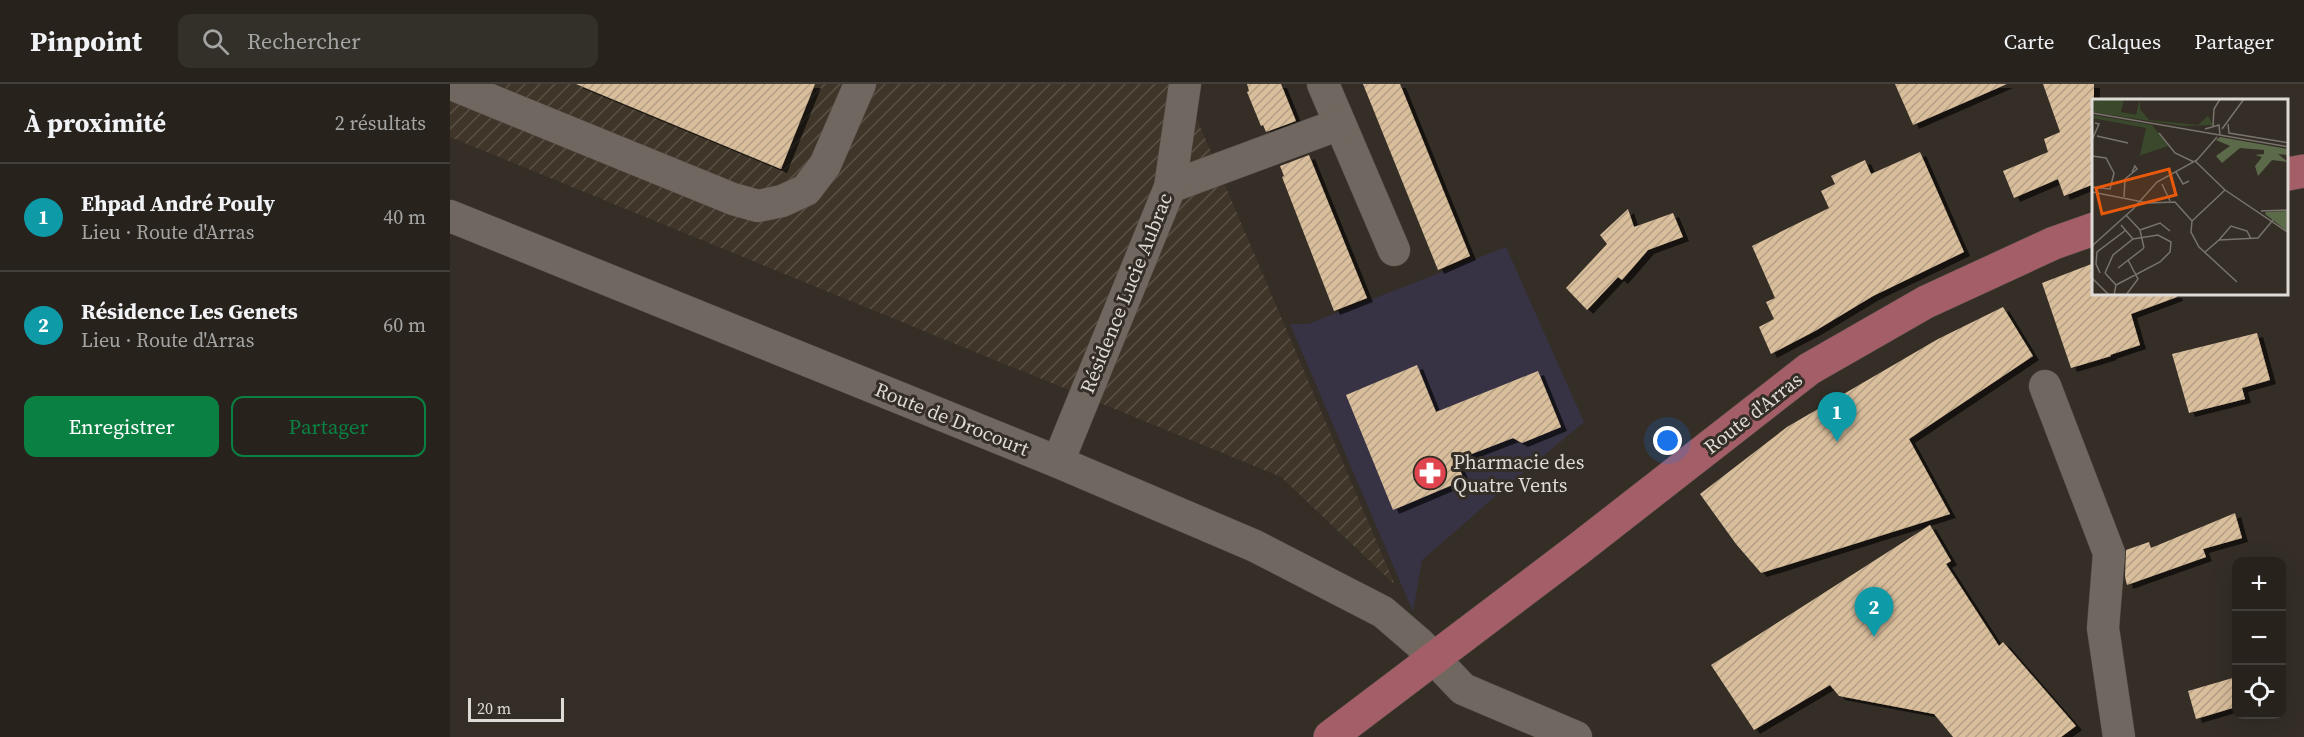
<!DOCTYPE html>
<html lang="fr">
<meta charset="utf-8">
<style>
body{margin:0;font-family:"Source Serif 4",serif;background:#332f29;color:#f1f3f6}
.controls{position:absolute;right:18px;bottom:18px;display:grid;overflow:hidden;border-radius:12px;box-shadow:0 6px 24px #0002}
.controls button{width:54px;height:54px;display:grid;place-items:center;padding:0;border:0;border-bottom:2px solid #433f3b;background:#27221c;color:#f1f3f6;font:30px sans-serif}
.scale{position:absolute;left:18px;bottom:15px;width:96px;box-sizing:border-box;padding-left:6px;border:3px solid #dedad5;border-top:0;font-size:16px;line-height:21px;white-space:nowrap;color:#dedad5;-webkit-text-stroke:4px #342e26;paint-order:stroke}
.you{position:absolute;left:1218px;top:357px;width:21px;height:21px;margin:-15px;border:4px solid #fff;border-radius:50%;background:#1a73e8;box-shadow:0 0 0 9px #1a73e833}
.badge{display:grid;place-items:center;width:39px;height:39px;border-radius:50%;background:#0b8043;color:#fff;font-size:20px;font-weight:700}
.pin{position:absolute;translate:-50% -50px;filter:drop-shadow(0 2px 3px #0008)}
.pin::after{content:'';position:absolute;top:32px;width:21px;height:18px;background:inherit;clip-path:polygon(0 0,100% 0,50% 100%)}
.list{margin:0;padding:0;list-style:none}
h2{display:flex;justify-content:space-between;align-items:center;height:78px;margin:0;padding:0 24px;font-size:26px}
h2 small{font-size:20px;font-weight:400;color:#a4a4a3}
.list li{display:grid;grid-template-columns:39px 1fr auto;gap:18px;align-items:center;box-sizing:border-box;height:108px;padding:0 24px;border-top:2px solid #433f3b}
.list b{display:block;font-size:22px;white-space:nowrap}
.list p{margin:0;font-size:20px;white-space:nowrap;color:#a4a4a3}
.list em{font-size:20px;font-style:normal;color:#a4a4a3}
.actions{display:flex;gap:12px;padding:18px 24px}
.actions a{flex:1;padding:14px 0;border:2px solid #0b8043;border-radius:12px;text-align:center;font-size:21px;color:#0b8043}
.actions .main{background:#0b8043;color:#fff}
.icon{flex:none;width:33px;height:33px;fill:none;stroke:currentColor;stroke-width:2;stroke-linecap:round;stroke-linejoin:round}
.map{position:relative;flex:none;width:1854px;height:653px;overflow:hidden}
header{display:flex;align-items:center;gap:36px;box-sizing:border-box;height:84px;padding:0 30px;background:#27221c;border-bottom:2px solid #433f3b}
header strong{font-size:28px}
nav{display:flex;gap:33px;margin-inline-start:auto;font-size:21px}
.search{width:420px;height:54px;background:#332f29;display:flex;align-items:center;gap:15px;box-sizing:border-box;padding:0 21px;border-radius:12px;color:#a4a4a3;font-size:22px}
main{display:flex}
aside{flex:1;background:#27221c}
.map>svg:first-child{display:block}
.commercial{fill:#373344}
.industrial{fill:url(#industrial-furrows)}
.building{fill:url(#building-hatch);filter:url(#shadow)}
.lines{fill:none;stroke-linecap:round;stroke-linejoin:round}
.minor-casing{stroke:#4e4942;stroke-width:33}
.major-casing{stroke:#4e4942;stroke-width:34}
.minor{stroke:#706860;stroke-width:32}
.major{stroke:#a45e68;stroke-width:33}
.labels{text-anchor:middle;dominant-baseline:central;stroke-width:6;stroke-linejoin:round;paint-order:stroke}
.street-label{font-size:20px;fill:#dedad5;stroke:#342e26}
.poi-label{font-size:20px;fill:#dedad5;stroke:#342e26;text-anchor:start}
.inset-road{fill:none;stroke:#78736c;stroke-width:1.5}
.view{fill:#e8590c;fill-opacity:0.15;stroke:#e8590c;stroke-width:3}
.inset-edge{fill:none;stroke:#dedad5;stroke-width:3}
</style>
<header>
<strong>Pinpoint</strong>
<div class="search"><svg class="icon" aria-label="search" viewBox="0 0 24 24"><circle cx="10" cy="10" r="6"/><path d="M15 15l6 6"/></svg>Rechercher</div>
<nav><a>Carte</a><a>Calques</a><a>Partager</a></nav>
</header>
<main>
<aside>
<h2>À proximité<small>2 résultats</small></h2>
<ul class="list">
<li><span class="badge" style="background:#0f9aa8">1</span><div><b>Ehpad André Pouly</b><p>Lieu · Route d'Arras</p></div><em>40 m</em></li>
<li><span class="badge" style="background:#0f9aa8">2</span><div><b>Résidence Les Genets</b><p>Lieu · Route d'Arras</p></div><em>60 m</em></li>
</ul>
<div class="actions"><a class="main">Enregistrer</a><a>Partager</a></div>
</aside>
<div class="map">
<svg width="1854" height="653" viewBox="0 0 1854 653">
<defs>
<pattern id="industrial-furrows" width="10" height="10" patternUnits="userSpaceOnUse" patternTransform="scale(1.5)"><rect width="10" height="10" fill="#3f3528"/><path d="M-1 1l2-2M0 10L10 0M9 11l2-2" fill="none" stroke="#5a5246"/></pattern>
<pattern id="building-hatch" width="6" height="6" patternUnits="userSpaceOnUse" patternTransform="scale(1.5)"><rect width="6" height="6" fill="#d9be9c"/><path d="M-1 1l2-2M0 6l6-6M5 7l2-2" fill="none" stroke="#b49f85"/></pattern>
<filter id="shadow"><feDropShadow dx="6" dy="4" stdDeviation="0" flood-color="#0009"/></filter>
</defs>
<rect width="100%" height="100%" fill="#342e26"/>
<!-- commercial -->
<path class="commercial" d="M1056 163 1134 338 1054 405 972 476 963 528 840 240H858Z"/>
<!-- industrial -->
<path class="industrial" d="M0 0H732L945 501 831 393 0 53Z"/>
<!-- building -->
<g class="building">
<path d="M126 0H365L331 85Z"/>
<path d="M797 0H831L846 37 816 48 813 41 811 42 797 8 799 7Z"/>
<path d="M913 0H950L1020 172 988 186Z"/>
<path d="M1445 0H1557L1463 41Z"/>
<path d="M1593 0H1644V100L1614 112 1608 95 1564 114 1553 87 1598 68 1594 55 1610 48Z"/>
<path d="M1470 68 1514 168 1423 212 1365 247 1321 270 1309 243 1324 235 1316 218 1325 214 1302 162 1379 124 1371 107 1385 100 1381 92 1415 76 1421 90Z"/>
<path d="M859 71 917 214 884 227 832 93 834 92 830 82Z"/>
<path d="M1178 125 1184 143 1223 129 1233 153 1198 166 1172 196 1168 193 1137 226 1116 204 1157 160 1150 151Z"/>
<path d="M1644 179V210H1726L1727 213 1681 230 1690 261 1660 271 1661 272 1621 284 1592 199Z"/>
<path d="M1553 223 1583 272 1459 355 1500 430 1311 489 1286 460 1250 410 1337 343 1488 255Z"/>
<path d="M1807 249 1820 296 1792 304 1795 315 1739 329 1722 270Z"/>
<path d="M967 281 986 328 1088 287 1111 343 1072 359 1063 354 1006 376 1014 396 943 426 896 311Z"/>
<path d="M1785 429 1792 454 1753 465 1756 473 1677 501 1675 493 1676 466 1699 458 1701 464Z"/>
<path d="M1480 441 1501 477 1496 480 1549 562 1553 558 1626 642 1611 653H1503L1484 630 1389 612 1380 601 1304 646 1261 581Z"/>
<path d="M1786 593V623L1746 635 1738 607Z"/>
</g>
<g class="lines">
<defs>
<g id="minor">
<path d="M1 0 283 115 308 122 332 117 356 106 375 81 410 0"/>
<path d="M873 0 944 166"/>
<path d="M720 103 890 40"/>
<path d="M0 132 608 378 805 462 933 528 969 559 1013 605 1126 653"/>
<path d="M1595 302 1659 469 1653 544 1669 653"/>
<path d="M608 378 720 103 735 0"/>
</g>
<g id="major">
<path d="M1838 90 1854 87"/>
<path d="M880 653 1127 466 1359 285 1476 218 1604 159 1644 145"/>
</g>
</defs>
<!-- minor casing -->
<use href="#minor" class="minor-casing"/>
<!-- major casing -->
<use href="#major" class="major-casing"/>
<!-- minor -->
<use href="#minor" class="minor"/>
<!-- major -->
<use href="#major" class="major"/>
</g>
<!-- icons -->
<defs>
<symbol id="pharmacy-disc" viewBox="-11 -11 22 22"><circle r="9.5" fill="#e0444e" stroke="#342e26"/><path d="M-2-6h4v4h4v4h-4v4h-4v-4h-4v-4h4Z" fill="#fff"/></symbol>
</defs>
<g fill-rule="evenodd">
<use href="#pharmacy-disc" x="961" y="370" width="38" height="38"/>
</g>
<g class="labels">
<!-- street labels -->
<g class="street-label">
<text transform="translate(676 209) rotate(-68)">Résidence Lucie Aubrac</text>
<text transform="translate(1303 329) rotate(-38)">Route d'Arras</text>
<text transform="translate(502 335) rotate(22)">Route de Drocourt</text>
</g>
<!-- poi labels -->
<g class="poi-label">
<text x="1003" y="378">Pharmacie des<tspan x="1003" dy="23">Quatre Vents</tspan></text>
</g>
</g>
<!-- overview -->
<g transform="translate(1642 15)">
<rect width="196" height="196" fill="#342e26"/>
<path d="M0 0H32L29 13 44 16 48 0V10L57 21 106 26 116 17 121 26 91 27 0 13ZM0 16 60 26 76 47 43 58 48 56 54 29 0 19Z" fill="#3a492b"/>
<path d="M128 38 196 50V56L186 55 196 63 180 61 166 77 163 67 170 58 163 56 172 55V51L148 49 130 64 124 57 138 47 124 41ZM196 112 195 132 173 115 174 113Z" fill="#5b6b4a"/>
<path class="inset-road" d="M0 14 197 48M136 25 137 34 197 44M121 27 122 10 128 0M113 30 127 26 128 36M130 30 152 0M67 34 83 54 102 63M5 37 36 44M0 41 7 25 3 24M0 57 14 59 22 74 18 90 0 88M103 62 133 91 197 134M84 73 91 85 97 82M70 85 78 102M0 93 56 104 83 103 100 122M32 98 33 80 45 70 43 67 40 73M169 112 197 111M34 116 48 131 52 149M100 122 99 133 107 148 145 183M100 122 133 91M29 126 41 140M48 131 68 124 78 132M127 141 139 127 155 132 159 140M0 147 41 110 65 83 105 61 125 38M113 153 127 141 166 139 181 121M26 169 52 149M8 174 4 165 5 153 34 131M13 174 21 156 41 140 66 136 79 143 78 153 68 163 24 186M13 174 24 186 22 196M0 179 17 196M34 196 46 180 36 161"/>
<path class="view" d="M77 70 84 96 10 115 4 89Z"/>
<rect width="196" height="196" class="inset-edge"/>
</g>
</svg>
<div class="controls">
<button>+</button>
<button>−</button>
<button><svg class="icon" aria-label="locate" viewBox="0 0 24 24"><circle cx="12" cy="12" r="6"/><path d="M12 2v4M12 18v4M2 12h4M18 12h4"/></svg></button>
</div>
<div class="scale">20 m</div>
<div class="you"></div>
<div class="pin badge" style="left:1387px;top:358px;background:#0f9aa8">1</div>
<div class="pin badge" style="left:1424px;top:553px;background:#0f9aa8">2</div>
</div>
</main>
